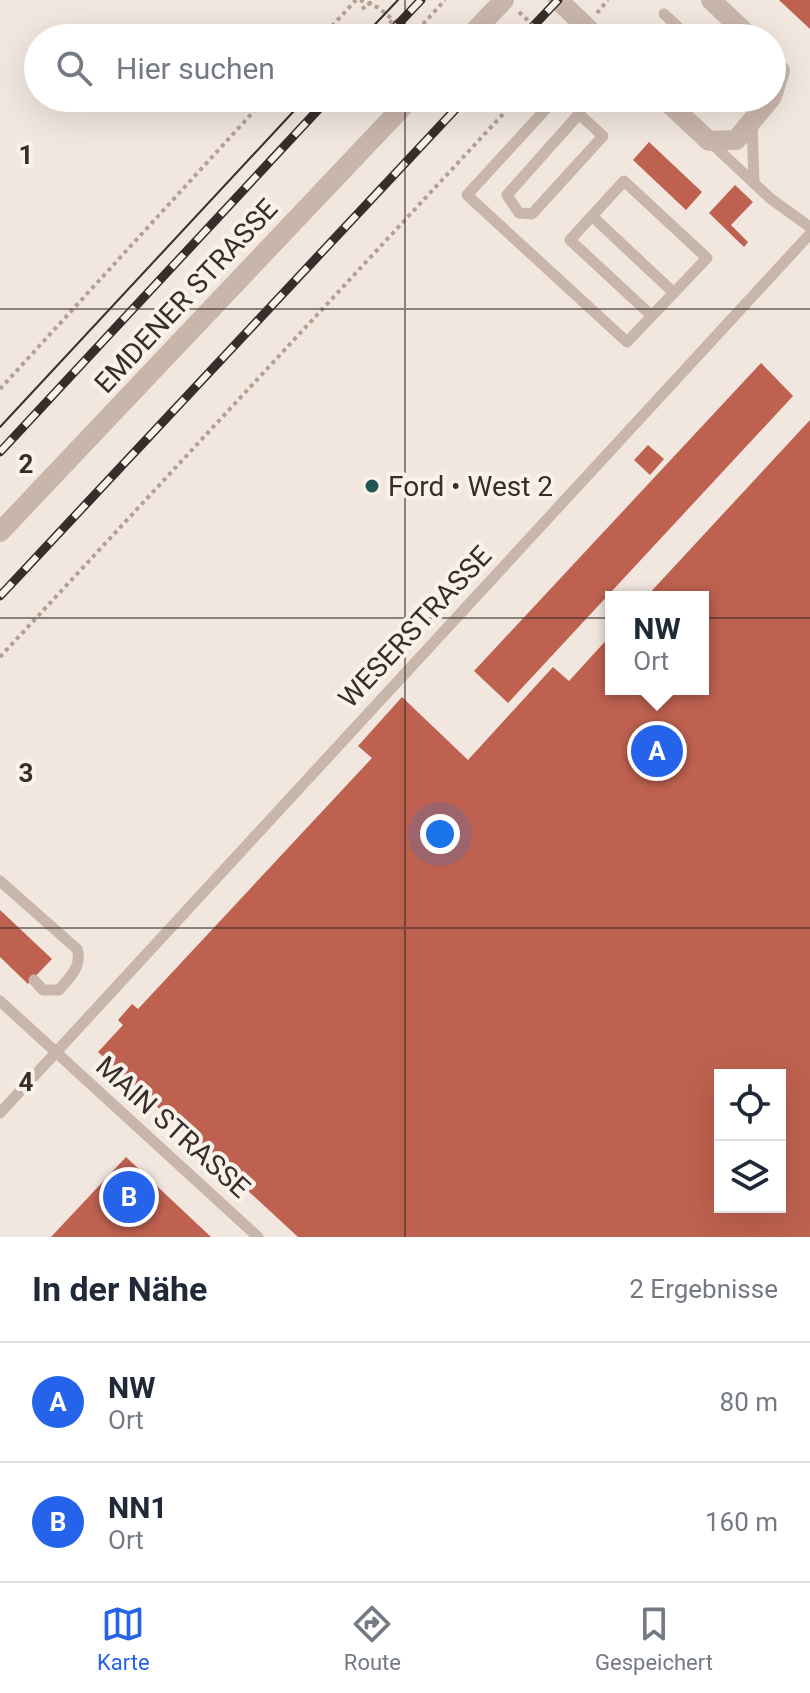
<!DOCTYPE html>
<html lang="de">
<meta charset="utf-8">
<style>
body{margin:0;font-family:Roboto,sans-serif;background:#f6f6f7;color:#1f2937}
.controls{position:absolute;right:24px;bottom:24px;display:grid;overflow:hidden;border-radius:0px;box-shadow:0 8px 32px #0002}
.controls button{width:72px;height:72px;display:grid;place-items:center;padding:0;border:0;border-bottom:2px solid #e0e1e3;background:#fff;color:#1f2937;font:40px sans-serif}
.you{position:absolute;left:440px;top:834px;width:28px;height:28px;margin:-20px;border:6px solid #fff;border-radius:50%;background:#1a73e8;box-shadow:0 0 0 12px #1a73e833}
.badge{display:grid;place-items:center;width:52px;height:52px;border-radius:50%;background:#2563eb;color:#fff;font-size:26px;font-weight:700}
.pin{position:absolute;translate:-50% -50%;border:4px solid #fff;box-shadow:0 2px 8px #0006}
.popup{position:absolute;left:605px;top:591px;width:104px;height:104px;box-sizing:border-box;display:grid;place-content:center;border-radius:0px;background:#fff;filter:drop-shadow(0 2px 6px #0005);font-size:26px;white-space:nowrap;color:#747a83}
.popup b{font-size:30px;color:#1f2937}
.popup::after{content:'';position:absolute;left:50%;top:100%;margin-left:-16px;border:16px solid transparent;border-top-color:#fff}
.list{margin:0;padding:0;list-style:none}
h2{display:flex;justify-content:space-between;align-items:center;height:104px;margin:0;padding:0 32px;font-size:34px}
h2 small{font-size:26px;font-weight:400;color:#747a83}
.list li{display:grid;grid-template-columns:52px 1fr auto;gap:24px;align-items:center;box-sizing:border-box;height:120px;padding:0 32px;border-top:2px solid #e0e1e3}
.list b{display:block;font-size:30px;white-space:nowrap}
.list p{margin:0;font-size:26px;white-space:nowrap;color:#747a83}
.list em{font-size:26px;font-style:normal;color:#747a83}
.icon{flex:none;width:44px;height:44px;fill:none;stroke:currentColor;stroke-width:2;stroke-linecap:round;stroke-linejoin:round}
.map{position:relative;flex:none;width:810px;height:1237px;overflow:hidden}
.search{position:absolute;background:#fff;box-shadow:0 8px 32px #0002;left:24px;right:24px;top:24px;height:88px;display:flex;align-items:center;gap:20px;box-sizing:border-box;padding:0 28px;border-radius:44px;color:#747a83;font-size:30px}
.sheet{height:344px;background:#fff}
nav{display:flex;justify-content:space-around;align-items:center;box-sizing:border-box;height:112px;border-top:2px solid #e0e1e3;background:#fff;font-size:22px;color:#747a83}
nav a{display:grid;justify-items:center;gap:4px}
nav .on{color:#2563eb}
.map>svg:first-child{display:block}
.building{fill:#be6150;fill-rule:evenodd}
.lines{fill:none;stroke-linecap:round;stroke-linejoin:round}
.path{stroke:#b5a096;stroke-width:4;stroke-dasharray:4 4;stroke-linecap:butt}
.service{stroke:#c9b6ab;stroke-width:11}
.minor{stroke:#c9b6ab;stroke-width:20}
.tertiary{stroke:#c9b6ab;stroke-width:20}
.tram{stroke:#372d2a;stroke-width:2}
.rail-casing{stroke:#372d2a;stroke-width:9}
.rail{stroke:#f9f2eb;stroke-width:6;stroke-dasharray:18;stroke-linecap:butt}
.grid{fill:none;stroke:#372d2a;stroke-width:2;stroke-opacity:0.55}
.poi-dot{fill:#225655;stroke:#f9f2eb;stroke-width:3}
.labels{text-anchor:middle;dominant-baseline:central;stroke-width:8;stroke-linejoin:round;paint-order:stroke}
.street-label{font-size:28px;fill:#372d2a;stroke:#f9f2eb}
.poi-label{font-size:28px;fill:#372d2a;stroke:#f9f2eb;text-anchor:start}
.grid-label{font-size:26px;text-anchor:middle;font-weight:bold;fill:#372d2a;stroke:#f9f2eb;stroke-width:8;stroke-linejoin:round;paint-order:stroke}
</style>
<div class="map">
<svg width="810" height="1237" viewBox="0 0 810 1237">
<rect width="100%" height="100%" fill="#f1e7df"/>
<!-- building -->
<g class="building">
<path d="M779 0H810V29Z"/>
<path d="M649 142 702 192 686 210 633 160Z"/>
<path d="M735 185 753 202 731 225 748 242 744 247 709 213Z"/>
<path d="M761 363 793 396 508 703 474 671Z"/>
<path d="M810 420V1237H298L98 1052 123 1025 118 1020 132 1004 138 1009 372 758 358 746 402 697 468 760 553 667 569 681 611 635V689H703V597H646ZM720 1075H780V1207H720Z"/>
<path d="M648 445 664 459 650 475 634 460Z"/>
<path d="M0 910 52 959 28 984 0 957Z"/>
<path d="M126 1157 211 1237H51Z"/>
</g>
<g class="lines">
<!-- path -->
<g class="path">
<path d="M360 0 379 8 412 36 445 0"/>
<path d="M362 9 374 0"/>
<path d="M519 12 547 38"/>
<path d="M597 13 608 0"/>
<path d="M384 29 393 20"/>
<path d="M321 38 356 0"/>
<path d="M0 389 266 98"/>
<path d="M0 657 518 98"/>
</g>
<!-- service -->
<g class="service">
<path d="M664 14 690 38"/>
<path d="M556 98 467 195 627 342 707 258 624 181 570 240 652 316"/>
<path d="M579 114 603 136 532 214 519 213 507 195 579 114 581 98"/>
<path d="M752 123 754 183"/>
<path d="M709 141 771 199 810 227"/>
<path d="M592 216 674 293"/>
<path d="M0 881 77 949C83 966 69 978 59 990H43L34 980"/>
<path d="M0 1001 258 1237"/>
<path d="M0 1113 810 234"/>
</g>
<!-- minor -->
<g class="minor">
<path d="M558 0 598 38"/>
<path d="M711 0 751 38"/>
<path d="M772 62 780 71 772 96"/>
<path d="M663 98 709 141 736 140 771 98"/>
</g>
<!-- tertiary -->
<g class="tertiary">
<path d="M468 38 504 0"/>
<path d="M0 532 411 98"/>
</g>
<!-- tram -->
<g class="tram">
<path d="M362 38 398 0"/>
<path d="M0 427 306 98"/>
</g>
<defs>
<g id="rail">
<path d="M385 38 421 0"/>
<path d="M522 38 558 0"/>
<path d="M0 452 329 98"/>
<path d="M0 596 466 98"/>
</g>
</defs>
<!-- rail casing -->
<use href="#rail" class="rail-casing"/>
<!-- rail -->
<use href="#rail" class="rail"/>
</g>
<!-- grid -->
<path class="grid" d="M405 0V38M405 98V1237M0 309H810M0 618H810M0 928H810"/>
<!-- markers -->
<circle class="poi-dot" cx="372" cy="486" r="8"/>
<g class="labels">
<!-- street labels -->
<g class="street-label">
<text transform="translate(186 296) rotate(-47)">EMDENER STRASSE</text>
<text transform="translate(415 627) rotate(-47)">WESERSTRASSE</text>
<text transform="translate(173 1127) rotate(42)">MAIN STRASSE</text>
</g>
<!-- poi labels -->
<g class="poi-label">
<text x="388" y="486">Ford • West 2</text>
</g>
</g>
<g class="grid-label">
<text x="26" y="164">1</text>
<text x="26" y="473">2</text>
<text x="26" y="782">3</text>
<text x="26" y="1091">4</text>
</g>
</svg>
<div class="controls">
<button><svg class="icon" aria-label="locate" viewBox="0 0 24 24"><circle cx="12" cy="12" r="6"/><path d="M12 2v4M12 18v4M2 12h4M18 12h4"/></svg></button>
<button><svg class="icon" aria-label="layers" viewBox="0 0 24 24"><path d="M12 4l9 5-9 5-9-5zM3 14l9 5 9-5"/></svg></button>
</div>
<div class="you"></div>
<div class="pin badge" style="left:657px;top:751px">A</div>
<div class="popup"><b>NW</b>Ort</div>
<div class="pin badge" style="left:129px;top:1197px">B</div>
<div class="search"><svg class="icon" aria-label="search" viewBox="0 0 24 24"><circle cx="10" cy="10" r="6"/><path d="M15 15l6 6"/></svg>Hier suchen</div>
</div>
<section class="sheet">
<h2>In der Nähe<small>2 Ergebnisse</small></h2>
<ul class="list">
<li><span class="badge">A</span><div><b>NW</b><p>Ort</p></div><em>80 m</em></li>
<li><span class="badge">B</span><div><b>NN1</b><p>Ort</p></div><em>160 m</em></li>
</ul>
</section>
<nav>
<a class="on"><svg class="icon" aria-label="map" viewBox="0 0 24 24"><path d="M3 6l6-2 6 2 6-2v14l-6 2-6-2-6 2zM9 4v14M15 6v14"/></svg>Karte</a>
<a><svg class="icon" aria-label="directions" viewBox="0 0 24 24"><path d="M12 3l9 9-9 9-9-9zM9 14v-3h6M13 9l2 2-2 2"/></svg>Route</a>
<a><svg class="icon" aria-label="saved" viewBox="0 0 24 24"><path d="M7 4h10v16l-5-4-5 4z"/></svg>Gespeichert</a>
</nav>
